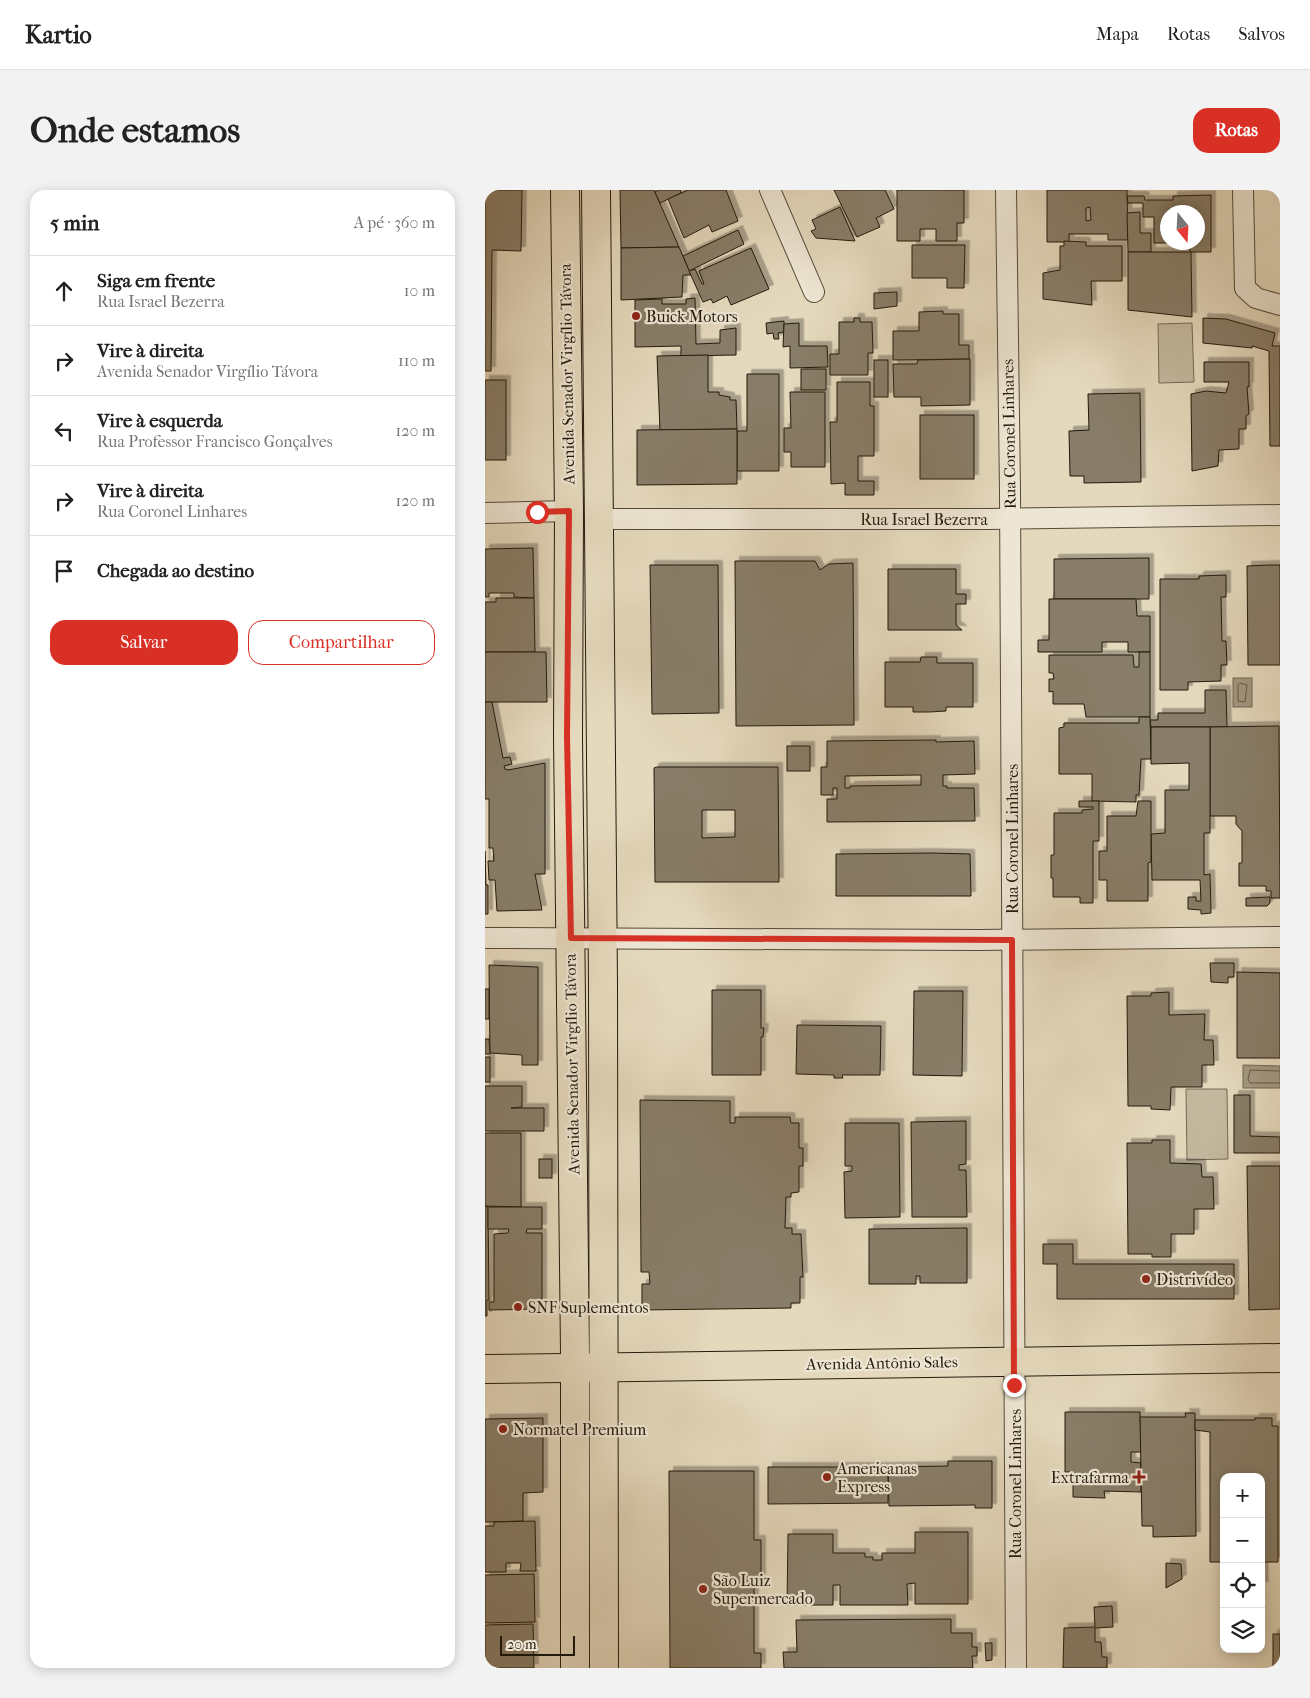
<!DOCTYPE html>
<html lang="pt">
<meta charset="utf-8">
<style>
body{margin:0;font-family:"IM FELL French Canon",serif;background:#f2f2f2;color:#222}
.controls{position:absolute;right:15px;bottom:15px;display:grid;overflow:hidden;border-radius:10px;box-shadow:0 2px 12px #0003}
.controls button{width:45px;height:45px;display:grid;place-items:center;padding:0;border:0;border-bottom:1px solid #e0e0e0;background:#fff;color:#222;font:25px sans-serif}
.compass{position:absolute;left:675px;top:15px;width:45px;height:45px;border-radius:50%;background:#fff;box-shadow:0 2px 12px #0003;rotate:162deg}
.scale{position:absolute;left:15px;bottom:12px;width:75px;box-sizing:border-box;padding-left:5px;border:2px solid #241a0c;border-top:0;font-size:14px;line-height:18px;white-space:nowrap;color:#241a0c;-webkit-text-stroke:4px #eee6d4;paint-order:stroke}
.stop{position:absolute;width:15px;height:15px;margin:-11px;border:4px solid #d93025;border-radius:50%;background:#fff}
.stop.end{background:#d93025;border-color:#fff;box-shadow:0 1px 5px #0008}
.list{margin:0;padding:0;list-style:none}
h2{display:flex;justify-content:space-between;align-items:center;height:65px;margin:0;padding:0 20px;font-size:21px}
h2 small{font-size:16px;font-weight:400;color:#767676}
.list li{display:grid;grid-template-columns:32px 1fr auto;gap:15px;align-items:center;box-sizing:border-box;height:70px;padding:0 20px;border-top:1px solid #e0e0e0}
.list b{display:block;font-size:19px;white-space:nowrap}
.list p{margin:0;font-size:16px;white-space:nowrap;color:#767676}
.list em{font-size:16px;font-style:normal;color:#767676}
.actions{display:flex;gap:10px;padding:15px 20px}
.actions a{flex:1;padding:11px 0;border:1px solid #d93025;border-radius:15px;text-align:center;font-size:18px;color:#d93025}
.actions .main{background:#d93025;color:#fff}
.icon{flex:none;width:28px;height:28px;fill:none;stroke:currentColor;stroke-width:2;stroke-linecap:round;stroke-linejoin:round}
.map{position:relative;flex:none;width:795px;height:1478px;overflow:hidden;border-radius:15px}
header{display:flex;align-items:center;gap:30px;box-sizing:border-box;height:70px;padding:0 25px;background:#fff;border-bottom:1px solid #e0e0e0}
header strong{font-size:24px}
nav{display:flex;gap:28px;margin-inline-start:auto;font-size:18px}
.intro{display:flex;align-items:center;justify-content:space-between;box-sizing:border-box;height:120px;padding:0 30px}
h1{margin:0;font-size:35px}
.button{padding:12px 22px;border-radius:15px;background:#d93025;color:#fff;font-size:18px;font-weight:700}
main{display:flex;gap:30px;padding:0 30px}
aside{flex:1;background:#fff;border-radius:15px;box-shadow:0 2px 12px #0003}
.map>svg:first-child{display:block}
.green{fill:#c4b99f;stroke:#746a56}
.water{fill:#a39881;stroke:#706652}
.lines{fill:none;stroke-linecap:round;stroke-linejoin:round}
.shore{stroke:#645946;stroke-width:1}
.building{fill:#887d68;stroke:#241a0c;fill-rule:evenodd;filter:url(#shadow)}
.street-casing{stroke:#544a38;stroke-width:22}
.primary-casing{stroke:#241a0c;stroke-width:30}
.street{stroke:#eee6d4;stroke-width:20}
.primary{stroke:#e5d9bd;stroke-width:28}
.route{stroke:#d93025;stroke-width:6}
.poi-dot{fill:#8f2418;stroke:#eee6d4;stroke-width:2}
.labels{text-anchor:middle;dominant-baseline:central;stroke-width:4.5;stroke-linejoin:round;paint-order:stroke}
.poi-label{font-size:16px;fill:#241a0c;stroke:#eee6d4;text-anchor:start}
.street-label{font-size:16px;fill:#241a0c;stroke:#eee6d4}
</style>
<header>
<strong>Kartio</strong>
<nav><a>Mapa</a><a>Rotas</a><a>Salvos</a></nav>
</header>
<div class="intro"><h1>Onde estamos</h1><a class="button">Rotas</a></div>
<main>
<aside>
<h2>5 min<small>A pé · 360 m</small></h2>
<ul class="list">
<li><svg class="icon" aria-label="ahead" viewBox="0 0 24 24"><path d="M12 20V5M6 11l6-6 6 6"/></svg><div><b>Siga em frente</b><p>Rua Israel Bezerra</p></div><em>10 m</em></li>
<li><svg class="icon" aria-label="right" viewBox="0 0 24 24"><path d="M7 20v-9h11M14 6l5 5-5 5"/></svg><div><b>Vire à direita</b><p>Avenida Senador Virgílio Távora</p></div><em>110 m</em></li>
<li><svg class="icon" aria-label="left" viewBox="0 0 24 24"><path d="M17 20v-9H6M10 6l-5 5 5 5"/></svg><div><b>Vire à esquerda</b><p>Rua Professor Francisco Gonçalves</p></div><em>120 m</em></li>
<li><svg class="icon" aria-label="right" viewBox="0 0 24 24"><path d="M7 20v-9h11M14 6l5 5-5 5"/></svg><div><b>Vire à direita</b><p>Rua Coronel Linhares</p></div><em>120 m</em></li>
<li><svg class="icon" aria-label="arrive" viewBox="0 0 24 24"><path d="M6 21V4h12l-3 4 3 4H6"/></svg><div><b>Chegada ao destino</b></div></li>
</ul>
<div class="actions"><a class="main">Salvar</a><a>Compartilhar</a></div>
</aside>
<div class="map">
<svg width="795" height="1478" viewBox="0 0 795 1478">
<defs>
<filter id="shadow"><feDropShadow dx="4.5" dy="-4.5" stdDeviation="0" flood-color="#0004"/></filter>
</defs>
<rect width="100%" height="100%" fill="#e5d9bd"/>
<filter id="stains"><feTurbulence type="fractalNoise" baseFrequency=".004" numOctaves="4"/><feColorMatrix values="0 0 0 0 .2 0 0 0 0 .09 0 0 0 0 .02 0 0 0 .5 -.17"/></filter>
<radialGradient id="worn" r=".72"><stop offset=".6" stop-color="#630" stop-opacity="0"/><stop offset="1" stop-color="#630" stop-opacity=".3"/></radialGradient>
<!-- green -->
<g class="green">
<path d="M707 133 709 192 674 193 673 134Z"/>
<path d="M701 899H742L743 969 702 970Z"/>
</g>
<!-- water -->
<g class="water">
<rect x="748" y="488" width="19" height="29"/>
<path d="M758 875 795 876V898H758Z"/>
</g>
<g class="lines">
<!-- shore -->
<g class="shore">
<path d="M755 493 762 495 760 512 753 511V495Z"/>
<path d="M795 881 765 880 763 890 765 893H795"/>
</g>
</g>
<!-- building -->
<g class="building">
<path d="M0 0H37L36 61 7 60 6 181H0Z"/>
<path d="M135 0H169L194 57 136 58Z"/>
<path d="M174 0H195L196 3 175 13 170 2Z"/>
<path d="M203 0H241L253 31 227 42 224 35 199 48 183 9Z"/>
<path d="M349 0H400L409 19 391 28 395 37 372 47Z"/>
<path d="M412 0H479V33H472V51H451V39H435V51H412Z"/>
<path d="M562 0H642L643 50H623V44H584V52H562ZM605 17 606 30 601 31V18Z"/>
<path d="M726 5V62H705L704 52H712V22H682V52L693 53H669V27H658V13H643L642 6H659L660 10H688V6Z"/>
<path d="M355 17 370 51 331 48 326 41 331 39 327 30Z"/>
<path d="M655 22V43H666V62H643L642 23Z"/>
<path d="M253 40 259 54 204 81 198 66Z"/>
<path d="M579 51 601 52V56H637V91H606L607 115 558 109V83L575 80V56H579Z"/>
<path d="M427 55H480L479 98H462V88H427Z"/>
<path d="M194 57 206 85H198L197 107 136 110V58Z"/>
<path d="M266 58 284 99 246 115 242 106 228 113 226 109 218 112 204 81 210 79 217 94H219L214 81Z"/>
<path d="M643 62H706L707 127 643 120Z"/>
<path d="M412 102V116L389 119V103Z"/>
<path d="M210 108 211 154 235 153V140L251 138V165L196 166V156L150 157V110L177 109V114H201V109Z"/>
<path d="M458 121V124H474V155H484V169L408 170V141H434V122Z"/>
<path d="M369 128H375V132H387L388 163H383V185H345V164H354V132H369Z"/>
<path d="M718 128 741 129 790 143 787 156H795V256H785L784 161 767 156V158L718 153Z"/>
<path d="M299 131V142L293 143 294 149H289L288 143 282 144 281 133Z"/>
<path d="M314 133V156H342L343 177 305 178V156L298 157 299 134Z"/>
<path d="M223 165V202H234V205L245 207V210H251L252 239 175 240 172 166Z"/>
<path d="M485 169V215L436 216V207H409L408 174H432L433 170Z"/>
<rect x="389" y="170" width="14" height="37"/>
<path d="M719 172H764V197H762L764 224 761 226V239H754V259L734 260 733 276 707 281 706 204 721 201 741 203 743 196 744 192H719Z"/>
<rect x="316" y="179" width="25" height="21"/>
<path d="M262 184H294V281H252V241H262Z"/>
<rect x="0" y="190" width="21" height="80"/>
<path d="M352 192H385V216H389V266H373V291H389V305H360V293L346 294 345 232H352Z"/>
<path d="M305 202H340V277H306V262H299V238H306Z"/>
<path d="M655 203 656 292 599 293V286H585L584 241 604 240 603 204Z"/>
<rect x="435" y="225" width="54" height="64"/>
<path d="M252 239V294L152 295V240Z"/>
<path d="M48 358 49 408 29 407V403H4V407H0V359Z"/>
<path d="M664 368V409H569V369Z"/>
<path d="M250 371H330L335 380 344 374 368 373 369 535 251 536Z"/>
<path d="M165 375H233L234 523 167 524Z"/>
<path d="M784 375H795V475H763L762 376Z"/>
<path d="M403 379H471V404H481V414H471V435L477 440H403Z"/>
<path d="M741 385V407H736L737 451H741L742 475H736V491L703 492V500H675V389H714V386Z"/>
<path d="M11 408H49L50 462H0V412H11Z"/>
<path d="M564 409H651L652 426H665V462H643V452H617V462H553V450H564Z"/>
<path d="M0 462H61L62 512H0Z"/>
<path d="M654 462H665V527H601L599 514H568V501L564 502V489H569L568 483H564V465H648L649 477H654Z"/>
<path d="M436 467H452V473H488V517H461V521L444 522H428V517H400V472H435Z"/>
<path d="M720 500H741L742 537H666L665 530H673V523H720Z"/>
<path d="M0 512H7L18 568 25 567 27 574 19 576 20 579 23 580 60 573V684H50L57 720 12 721 10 690H4L3 671H9L8 658H4V609H0Z"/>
<path d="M654 527H665L666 563V569H656L654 605H651V612L607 611V584H574V538L579 537V533H654Z"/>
<path d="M794 536 795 708H786V701H781V696H754V673H757V641L751 634V626H725V537Z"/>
<path d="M666 537H725V643H719V685L725 684 726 723 716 724V720L703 719V707H711V711H716L715 690H667L666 644 680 643V600H704V573L666 574Z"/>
<path d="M451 550V552L489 551 490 584 458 585V596H462V598H489L490 631 342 632V609H352V598H348V605H336V577H342V551ZM436 585V595L365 596V598H360V586Z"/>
<rect x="302" y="556" width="23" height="25"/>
<path d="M172 577H293L294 692H170L169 578ZM217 620H250V647L217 648Z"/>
<path d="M594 611H614V651H608V713H595V707H568V688H566V665H569V623H597V620L608 619V617H594Z"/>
<path d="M653 611H666V672L663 673V711H622V690H614V661H622V626H651Z"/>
<path d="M0 661 1 695H3V724H0Z"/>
<path d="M447 663 485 664 486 706H351V664Z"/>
<path d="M785 707V713L782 716H761V708Z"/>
<path d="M725 773H749V787H743V793L726 792Z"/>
<path d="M4 775 53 777V875H37V865L5 863Z"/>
<path d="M752 782 795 783V868H752Z"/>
<rect x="0" y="799" width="4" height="30"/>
<path d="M227 800H276V838H279L278 847H276V885H227Z"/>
<path d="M429 801H478L477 886 428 885Z"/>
<path d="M684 802V825L720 824 719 850H728L729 875H717V897H686L685 920 666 919V916H643L642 806H666V803Z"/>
<path d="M312 835 396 836 395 885H357L358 888H349V885L311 884Z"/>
<path d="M0 849H4L5 864H0Z"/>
<rect x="0" y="867" width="5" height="25"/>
<path d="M0 896H37V917L26 918H59V941H0Z"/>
<path d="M749 905H765V946L795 947V963H749Z"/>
<path d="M155 910 245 911V933H250V927H305L306 933H314V958H318V976H314V1002L306 1003V1007H301L300 1038H307V1044H316L318 1087H315V1113H306V1118L157 1120V1094H165L164 1082H156Z"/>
<path d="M481 931V974L474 975V980H481L482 1027H427L426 932Z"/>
<path d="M360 933H414L415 1027 360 1028 359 982 367 981V976H360Z"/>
<path d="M0 943H36V1017L0 1016Z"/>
<path d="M667 950H685V973L716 974 717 987H728L729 1019H709V1044H686V1067H667V1064H643L642 953H667Z"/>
<rect x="54" y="969" width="13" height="19"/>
<path d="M762 976H795V1119L764 1120Z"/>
<path d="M0 1016 3 1017 4 1111 2 1110V1126H0Z"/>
<path d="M3 1017H57V1039H42L41 1043H57V1119L4 1120V1112H9V1044L23 1043 24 1039H3Z"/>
<path d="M482 1038V1093H435V1086H431V1094H384V1039Z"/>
<path d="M558 1054H588V1074H749V1109H572V1074H558Z"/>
<path d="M580 1222H655L656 1262H646V1272L656 1273V1302L619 1301 620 1308 588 1307V1282H580Z"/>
<path d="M700 1223H710L711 1346 668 1347V1336H657L655 1227H701Z"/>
<path d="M58 1228V1302L38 1303V1331L0 1332V1229Z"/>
<path d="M770 1228H787V1236H793V1372H778L779 1396H776V1287H739V1372H725V1242L710 1240V1230H770Z"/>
<path d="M463 1271H507V1318H490V1315L404 1316 403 1277 463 1276Z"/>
<path d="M283 1277H403V1313L283 1314Z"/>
<path d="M184 1281H269V1350H276V1395H269V1463H276V1478H185Z"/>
<path d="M50 1331 51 1381H35L36 1373H21V1382H0V1336H9V1332Z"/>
<path d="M430 1342H483V1414H430V1393L422 1394 423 1415H355V1395H348V1415H302L303 1344H348V1363H380V1367H388V1370H397V1363H430Z"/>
<path d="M681 1373 696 1374 697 1389 681 1398Z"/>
<path d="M49 1384 50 1432 0 1433V1385Z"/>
<path d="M627 1416 628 1437 610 1438V1452H616L617 1467H622V1478H578L579 1438 610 1437 609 1417Z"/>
<path d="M466 1429V1443H487V1457H492V1466H487L488 1478H299L298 1462H312L311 1430Z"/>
<path d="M48 1434 49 1478H0V1435Z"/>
<rect x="788" y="1444" width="7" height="34"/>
<path d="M500 1453H507V1470L501 1471Z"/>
</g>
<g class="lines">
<defs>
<g id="street">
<path d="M285 0 329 102"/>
<path d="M521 0 525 302 531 1478"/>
<path d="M758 0 760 98 771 108 795 115"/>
<path d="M0 323 84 321"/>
<path d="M112 329H503L795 325"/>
<path d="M0 748 495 750 795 747"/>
</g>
<g id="primary">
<path d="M80 0 84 321 83 546 90 1163V1478"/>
<path d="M111 0 118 793 119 1478"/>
<path d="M0 1179 795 1168"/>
</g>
</defs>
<!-- street casing -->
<use href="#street" class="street-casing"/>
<!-- primary casing -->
<use href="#primary" class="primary-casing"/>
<!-- street -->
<use href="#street" class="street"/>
<!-- primary -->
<use href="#primary" class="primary"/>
</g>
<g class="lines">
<!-- route -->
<path class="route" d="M52 322 84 321 82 546 86 748 527 750 529 1195"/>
</g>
<!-- markers -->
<g class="poi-dot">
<circle cx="151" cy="126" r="5"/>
<circle cx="661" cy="1089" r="5"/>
<circle cx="33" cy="1117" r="5"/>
<circle cx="18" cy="1239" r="5"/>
<circle cx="342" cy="1287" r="5"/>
<path d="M651.5 1279.5h5v5h5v5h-5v5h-5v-5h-5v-5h5z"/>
<circle cx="218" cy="1399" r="5"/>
</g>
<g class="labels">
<!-- poi labels -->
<g class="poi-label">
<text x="161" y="126">Buick Motors</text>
<text x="671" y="1089">Distrivídeo</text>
<text x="43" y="1117">SNF Suplementos</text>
<text x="28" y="1239">Normatel Premium</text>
<text x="352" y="1278">Americanas<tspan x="352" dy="18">Express</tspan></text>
<text x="644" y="1287" text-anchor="end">Extrafarma</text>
<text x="228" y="1390">São Luiz<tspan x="228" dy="18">Supermercado</tspan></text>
</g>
<!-- street labels -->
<g class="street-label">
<text transform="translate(82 184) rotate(-91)">Avenida Senador Virgílio Távora</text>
<text transform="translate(524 244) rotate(-91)">Rua Coronel Linhares</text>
<text x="439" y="329">Rua Israel Bezerra</text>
<text transform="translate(527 649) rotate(-90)">Rua Coronel Linhares</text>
<text transform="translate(87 874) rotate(-91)">Avenida Senador Virgílio Távora</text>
<text transform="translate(397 1173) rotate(-1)">Avenida Antônio Sales</text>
<text transform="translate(530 1294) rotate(-90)">Rua Coronel Linhares</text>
</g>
</g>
<rect width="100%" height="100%" filter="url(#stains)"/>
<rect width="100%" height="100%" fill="url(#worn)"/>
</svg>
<div class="controls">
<button>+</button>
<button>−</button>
<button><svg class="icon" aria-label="locate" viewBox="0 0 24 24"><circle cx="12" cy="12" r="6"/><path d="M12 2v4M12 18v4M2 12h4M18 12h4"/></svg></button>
<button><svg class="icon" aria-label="layers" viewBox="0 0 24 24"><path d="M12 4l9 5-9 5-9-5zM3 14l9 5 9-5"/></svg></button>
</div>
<svg class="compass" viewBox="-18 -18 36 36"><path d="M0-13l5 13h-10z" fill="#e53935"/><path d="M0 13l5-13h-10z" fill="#767676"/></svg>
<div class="scale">20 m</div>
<div class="stop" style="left:52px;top:322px"></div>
<div class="stop end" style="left:529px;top:1195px"></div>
</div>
</main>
